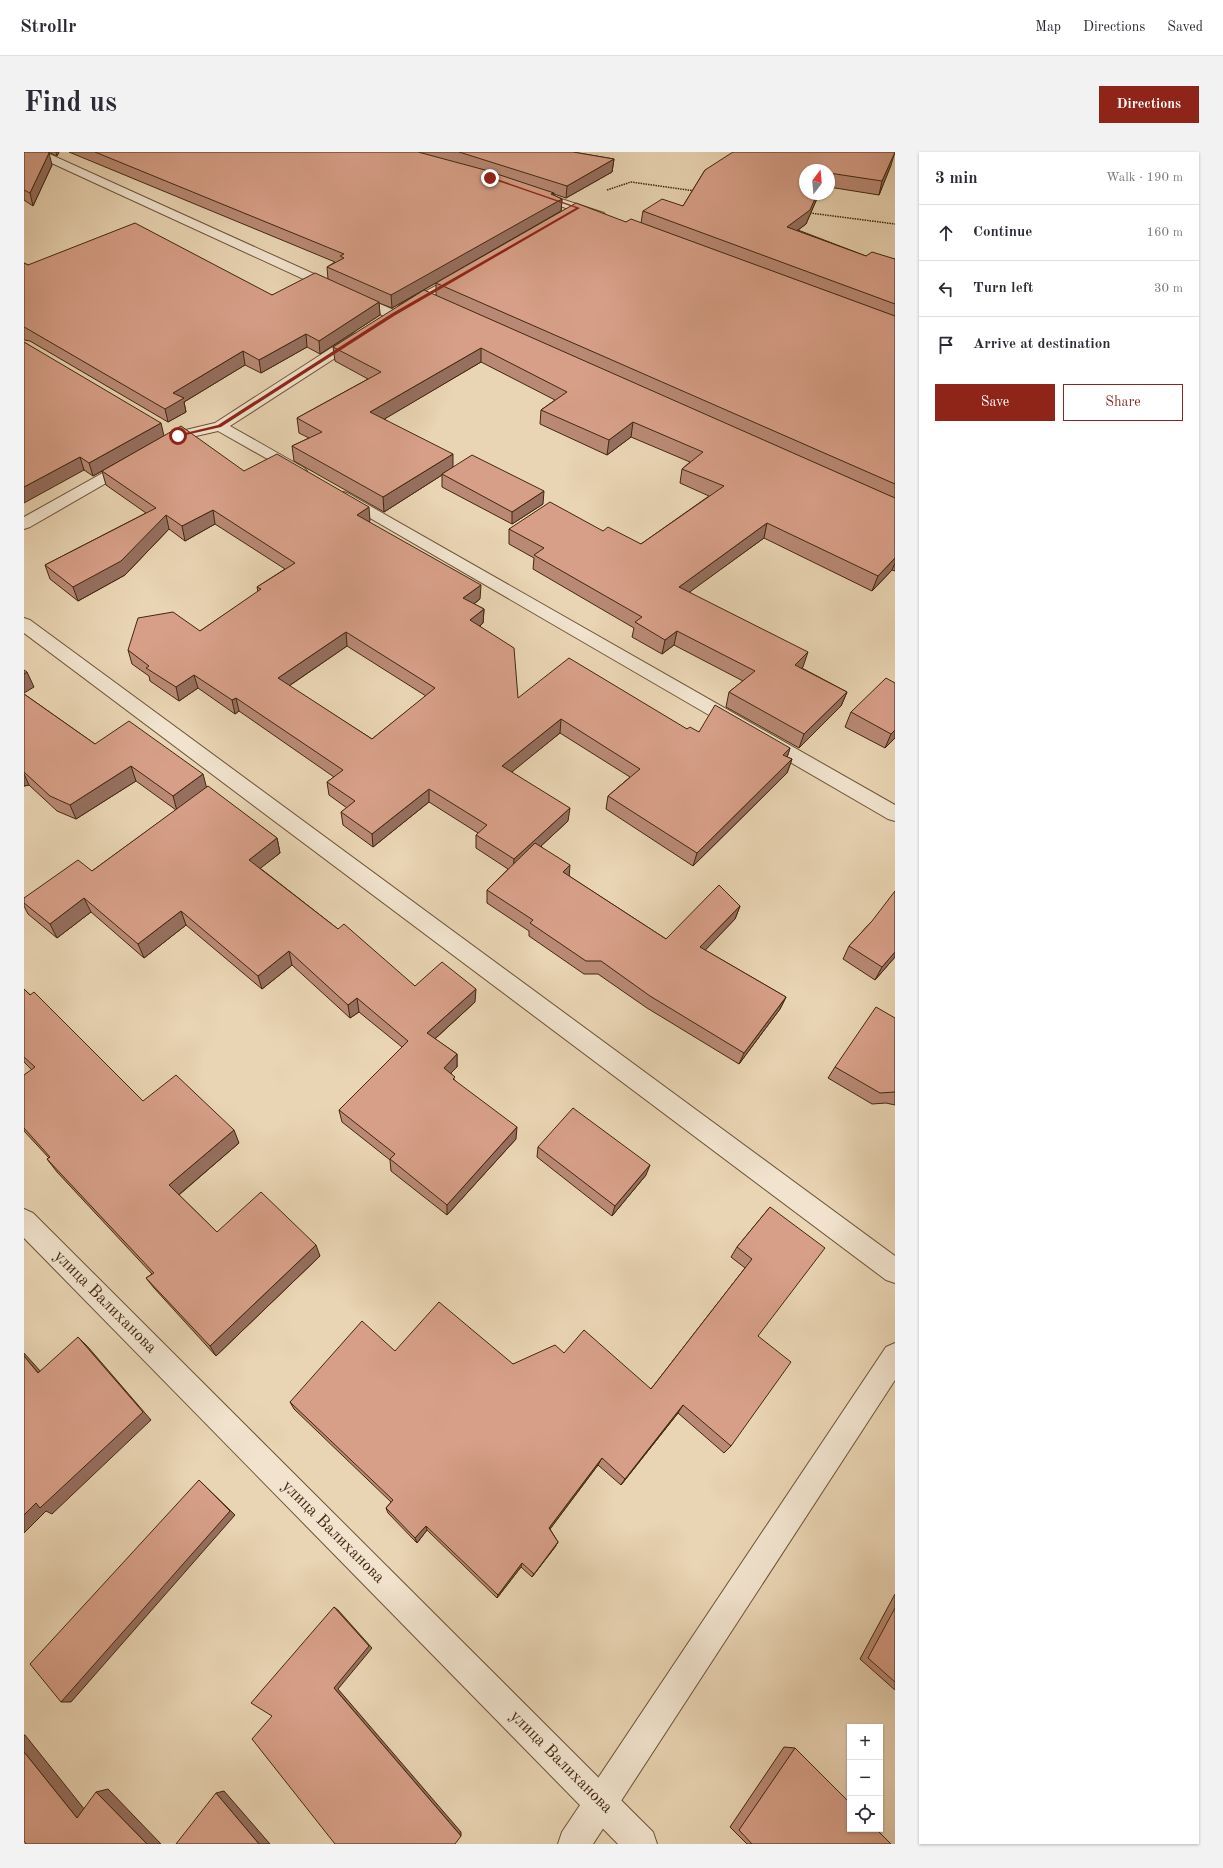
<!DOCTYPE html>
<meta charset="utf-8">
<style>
body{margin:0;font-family:"Old Standard TT",serif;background:#f2f2f3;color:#2b2b33}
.controls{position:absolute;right:12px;bottom:12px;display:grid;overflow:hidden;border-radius:0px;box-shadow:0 1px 3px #0004}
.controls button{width:36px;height:36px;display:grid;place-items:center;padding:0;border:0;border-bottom:1px solid #e1e1e2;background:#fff;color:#2b2b33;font:20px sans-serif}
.compass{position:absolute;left:775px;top:12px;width:36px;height:36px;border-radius:50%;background:#fff;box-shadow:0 1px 3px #0004;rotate:16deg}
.stop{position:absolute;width:12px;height:12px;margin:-9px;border:3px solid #8f2418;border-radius:50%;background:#fff}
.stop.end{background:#8f2418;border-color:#fff;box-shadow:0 1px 4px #0008}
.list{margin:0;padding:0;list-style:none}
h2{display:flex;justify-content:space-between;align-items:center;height:52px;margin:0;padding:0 16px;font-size:17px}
h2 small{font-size:13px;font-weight:400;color:#7c7c81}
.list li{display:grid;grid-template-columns:26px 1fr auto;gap:12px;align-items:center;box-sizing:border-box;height:56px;padding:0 16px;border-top:1px solid #e1e1e2}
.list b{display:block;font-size:15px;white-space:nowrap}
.list em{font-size:13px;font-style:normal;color:#7c7c81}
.actions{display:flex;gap:8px;padding:12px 16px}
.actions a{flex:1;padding:9px 0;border:1px solid #8f2418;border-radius:0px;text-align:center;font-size:14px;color:#8f2418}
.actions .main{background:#8f2418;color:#fff}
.icon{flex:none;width:22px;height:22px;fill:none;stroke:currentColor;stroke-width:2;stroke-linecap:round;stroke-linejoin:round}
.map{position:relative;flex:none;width:871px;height:1692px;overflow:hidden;border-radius:0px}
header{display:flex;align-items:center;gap:24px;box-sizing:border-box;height:56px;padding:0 20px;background:#fff;border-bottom:1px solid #e1e1e2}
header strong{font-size:19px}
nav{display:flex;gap:22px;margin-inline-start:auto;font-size:14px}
.intro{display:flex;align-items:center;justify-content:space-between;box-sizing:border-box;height:96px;padding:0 24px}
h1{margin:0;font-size:28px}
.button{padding:10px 18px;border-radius:0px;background:#8f2418;color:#fff;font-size:14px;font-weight:700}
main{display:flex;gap:24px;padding:0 24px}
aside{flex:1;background:#fff;border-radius:0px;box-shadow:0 1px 3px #0004}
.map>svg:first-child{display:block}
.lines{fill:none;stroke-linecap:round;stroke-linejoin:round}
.minor-casing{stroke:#6c5236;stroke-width:2}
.tertiary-casing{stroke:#6c5236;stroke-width:2}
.path{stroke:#42270d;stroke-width:1.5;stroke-dasharray:1.5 1;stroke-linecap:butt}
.minor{fill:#f1e3ce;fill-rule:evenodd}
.tertiary{fill:#f1e3ce;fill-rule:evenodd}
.wall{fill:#b98975;stroke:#42270d;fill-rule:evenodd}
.shaded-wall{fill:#966f5f;stroke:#42270d}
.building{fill:#d79f88;stroke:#42270d;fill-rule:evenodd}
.route{fill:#8f2418}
.labels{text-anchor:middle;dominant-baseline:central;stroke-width:3.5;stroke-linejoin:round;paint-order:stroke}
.near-street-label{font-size:17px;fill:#42270d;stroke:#f1e3ce}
</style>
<header>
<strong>Strollr</strong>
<nav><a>Map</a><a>Directions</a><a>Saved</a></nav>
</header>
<div class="intro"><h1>Find us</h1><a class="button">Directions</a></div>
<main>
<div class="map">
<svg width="871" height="1692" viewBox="0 0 871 1692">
<rect width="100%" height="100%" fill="#e9d4b3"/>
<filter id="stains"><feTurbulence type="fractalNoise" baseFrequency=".005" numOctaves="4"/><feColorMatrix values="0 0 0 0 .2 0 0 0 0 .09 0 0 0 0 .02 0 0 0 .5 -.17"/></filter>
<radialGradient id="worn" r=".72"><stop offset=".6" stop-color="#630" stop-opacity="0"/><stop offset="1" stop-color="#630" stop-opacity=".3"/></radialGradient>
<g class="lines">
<defs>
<g id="minor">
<path d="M6 0H21L374 160 376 163 374 166H364L8 2Z"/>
<path d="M510 38 580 61 582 64 576 68 572 67 506 43 504 41 506 39Z"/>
<path d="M438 120 442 121 444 124 442 127 386 159H376L374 156 376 153Z"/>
<path d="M334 181 339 182 341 185 339 188 206 274 280 316 283 319 280 322 275 324 270 322 194 279 159 287 143 296H133L131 293 133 290 149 281 191 271 329 182Z"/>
<path d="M105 307 110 309 113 312 110 315 6 375 0 377V365L100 309Z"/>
<path d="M320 340 325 342 871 653V669L864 667 315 348 312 345 315 342Z"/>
<path d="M0 466 6 468 871 1104V1131L862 1128 0 481Z"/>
<path d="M871 1191V1228L569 1692H534L538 1680 862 1195Z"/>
</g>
<path id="tertiary" d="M0 1057 9 1061 629 1680 633 1692H594L0 1086Z"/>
</defs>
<!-- minor casing -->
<use href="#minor" class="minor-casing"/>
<!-- tertiary casing -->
<use href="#tertiary" class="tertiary-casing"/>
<!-- path -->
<g class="path">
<path d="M583 38 607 30 671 39"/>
<path d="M786 61 871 72"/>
</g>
<!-- minor -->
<use href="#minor" class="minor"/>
<!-- tertiary -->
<use href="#tertiary" class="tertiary"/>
</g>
<!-- wall -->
<g class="wall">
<path d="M0 0 28 13 9 54 0 48Z"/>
<path d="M24 0H35L33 4Z"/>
<path d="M45 0H549L590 7 588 20 542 46 530 42 529 43 538 47 537 59 466 100 602 70 617 71 619 59 659 54 681 18 867 13 855 43 805 35V18L781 42H797L796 44H794L782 72 774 78 842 104 871 107V419L868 418 848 439 740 386 665 440 779 515 778 516 823 540 817 554 775 596 702 555 705 540 719 529 650 493 638 502 608 485 610 476 509 417 510 406 485 392V377L579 379 617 392 685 344 656 331 658 317 666 310 607 285 583 303 516 272 517 258 531 248 457 210 360 267 429 315 519 352 488 372 418 335V323L360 360 270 309 268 294 285 286 275 281 273 266 344 227 311 209 309 195 412 144V131L368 156 355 151 356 163 296 202 283 195 237 221 221 213 160 250 162 260 144 270 6 189 0 188V111L4 113 248 143 304 127 303 115 311 110Z"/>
<path d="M0 190 140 284 220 319 346 369 345 370 456 447 450 452 460 457 459 471 456 474 494 546 663 577 675 580 766 596 763 605 768 607 763 621 669 714 582 657 584 644 606 625 536 581 487 620 544 669 517 694 545 724 642 787 716 754 711 767 681 798 762 845 756 857 715 912 623 856 574 822H560L505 784V779L463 751V738L484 717 452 696V683L454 681 405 650 349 695 319 673 317 660 323 656 305 643 303 630 310 625 215 559 211 562 174 536 155 549 126 529 125 524 108 512 104 498 176 479 234 440 233 435 261 417 191 372 161 389 145 377 101 423 54 449 26 427 21 413 122 361 82 333 78 319 69 324 60 318ZM323 494 402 544 348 587 265 534Z"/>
<path d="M871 531V586L861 596 821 575 827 560Z"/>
<path d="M0 542 71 592 183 635 253 686 256 701 236 716 314 777 391 834 451 850 411 887 433 902V915L427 921 431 929 492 987 423 1063 367 1019 366 1008 318 970 315 958 378 895 335 860 326 866 268 813 238 837 162 773 120 806 67 760 33 786 4 762 0 754V746L68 719 152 658 112 629 52 667 33 659 5 633 0 634Z"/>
<path d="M848 769 871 805 851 828 819 807 825 794Z"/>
<path d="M0 837 119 949 215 991 155 1043 193 1080 296 1104 192 1204 130 1136 122 1126 128 1122 33 1020 23 1007 25 1006 0 979V923L8 918 0 910Z"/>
<path d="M871 866V953L862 951 848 952 804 926 811 915Z"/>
<path d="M514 995 622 1023 588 1064 513 1005Z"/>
<path d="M746 1055 734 1184 707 1294 700 1301 654 1261 597 1333 574 1313 526 1377 534 1390 531 1395 508 1425 497 1415 473 1446 403 1378 393 1391 364 1361 362 1356 367 1350 270 1257 266 1250 371 1199 489 1212 540 1201 627 1237 721 1116 707 1105 713 1095Z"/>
<path d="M871 1442V1538L836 1507Z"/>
<path d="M760 1595 771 1596 867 1692H723L706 1675Z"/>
</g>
<!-- shaded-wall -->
<g class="shaded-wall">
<path d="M32 0H35L33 4Z"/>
<path d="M871 0 867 13 855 43 858 29Z"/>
<path d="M25 1 28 13 9 54 6 41Z"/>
<path d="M590 7 588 20 542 46 543 34Z"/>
<path d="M530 41 529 52 538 47 537 59 368 156 367 143Z"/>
<path d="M793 42H795L794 44 782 72 760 88 763 75Z"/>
<path d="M355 150 356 163 296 202 295 189Z"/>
<path d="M282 182 283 195 237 221 235 208Z"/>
<path d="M457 196V210L347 275 346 260Z"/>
<path d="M219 199 221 213 160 250 162 260 144 270 141 257 149 241Z"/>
<path d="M609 270 607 285 583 303 585 288Z"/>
<path d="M137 271 140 284 69 324 65 311Z"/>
<path d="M429 302V316L418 322V323L360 360 359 345Z"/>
<path d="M56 305 60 318 0 351V335Z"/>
<path d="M520 339 519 352 488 372V360Z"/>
<path d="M345 355 346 369 334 377 333 363Z"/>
<path d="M189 358 191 372 161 389 158 374Z"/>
<path d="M142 363 145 377 101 423 54 449 49 435Z"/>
<path d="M743 371 740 386 652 450 655 435Z"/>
<path d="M871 406V411L868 418 848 439 854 424Z"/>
<path d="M457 433 456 447 439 460V446Z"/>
<path d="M460 457 459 471 446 482V468Z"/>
<path d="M653 479 650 493 638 502 641 488Z"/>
<path d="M322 480 323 494 256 540 254 526Z"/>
<path d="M784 500 779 515 766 527 771 513Z"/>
<path d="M3 520 10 535 0 541V522Z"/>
<path d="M170 523 174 536 155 549 152 535Z"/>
<path d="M823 540 817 554 775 596 780 582Z"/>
<path d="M212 546 215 559 211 562 208 548Z"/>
<path d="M537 567 536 581 478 628V614Z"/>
<path d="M871 578V586L861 596 867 582Z"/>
<path d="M766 596 762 609 759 603Z"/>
<path d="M768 607 763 621 669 714 673 701Z"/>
<path d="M107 614 112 629 52 667 46 653Z"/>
<path d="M0 622 5 633 0 634Z"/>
<path d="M179 622 183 637 153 659 149 644Z"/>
<path d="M405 637V650L349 695 348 682Z"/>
<path d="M546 656 544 669 489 720 490 707Z"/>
<path d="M253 686 256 701 229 722 225 708Z"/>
<path d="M546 713 545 726 539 720Z"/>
<path d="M60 746 67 760 33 786 26 772Z"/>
<path d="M716 754 711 767 672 808 676 795Z"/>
<path d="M157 759 162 773 120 806 114 792Z"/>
<path d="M265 799 268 813 238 837 234 824Z"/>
<path d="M871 800V805L851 828 858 815Z"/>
<path d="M452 837 451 850 403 894V881Z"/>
<path d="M762 845 756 857 715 912 720 901Z"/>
<path d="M333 846 335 860 326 866 324 853Z"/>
<path d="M433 902V915L420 928V916Z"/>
<path d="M493 975 492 987 423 1063V1053Z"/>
<path d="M210 978 215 991 152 1045 145 1033Z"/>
<path d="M626 1013 622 1023 588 1064 591 1054Z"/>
<path d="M292 1093 296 1104 192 1204 186 1194Z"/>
<path d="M54 1185 64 1195 127 1268 28 1362 22 1359 0 1381V1363Z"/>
<path d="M0 1201 26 1230 14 1221 0 1204Z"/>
<path d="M659 1253 654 1261 597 1333 601 1327Z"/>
<path d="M578 1306 574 1313 523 1381 525 1376Z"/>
<path d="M175 1328 211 1363 47 1550H37Z"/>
<path d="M402 1374 403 1378 393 1391 391 1386Z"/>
<path d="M534 1390 531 1395 508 1425 510 1422Z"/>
<path d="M498 1411 497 1415 473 1446 474 1443Z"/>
<path d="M310 1455 314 1458 348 1496 314 1537 437 1680V1684L310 1536Z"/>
<path d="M0 1583H1L65 1663 53 1666 0 1600Z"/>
<path d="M84 1637 137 1692H123L72 1640Z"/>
<path d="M200 1639 246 1692H235L192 1641Z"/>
</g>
<!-- building -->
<g class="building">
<path d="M0 0H24L25 1 6 41 0 38Z"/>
<path d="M71 0H394L461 18 530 41 527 42 538 47 367 143 303 115 320 106 316 104 320 102Z"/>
<path d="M435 0H549L590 7 543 34Z"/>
<path d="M709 0H871L858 29 805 21V18H781V42H793L786 58 763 75 842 104 848 100 871 107V152L619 59 638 47 659 54 681 18Z"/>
<path d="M552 51 602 70 607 67 871 164V332L412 131Z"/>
<path d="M111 71 248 143 291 121 355 150 295 189 282 182 235 208 219 199 149 241 160 246 141 257 2 176 0 175V111L4 113Z"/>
<path d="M400 138 871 346V406L854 424 743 371 655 435 784 500 771 513 823 540 780 582 705 540 731 519 653 479 641 488 611 470 618 465 510 403 520 396 485 377 526 350 579 379 584 375 617 392 700 334 658 317 679 300 609 270 585 288 517 258 543 240 457 196 346 260 429 302 359 345 268 294 298 280 273 266 357 220 309 195Z"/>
<path d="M0 190 137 271 65 311 56 305 0 335Z"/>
<path d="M157 274 220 319 253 302 345 355 333 363 457 433 439 446 460 457 446 468 490 496 494 546 545 506 663 577 666 575 675 580 691 553 766 596 759 603 768 607 673 701 584 644 616 617 537 567 478 614 546 656 490 707 452 683 463 673 405 637 348 682 317 660 331 649 303 630 319 618 212 546 208 548 170 523 152 535 122 516 125 514 104 498 114 466 149 460 176 479 237 437 233 435 271 411 189 358 158 374 142 363 97 409 49 435 21 413 132 356 78 319ZM322 480 411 536 348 587 254 526Z"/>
<path d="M448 303 520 339 488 360 418 322Z"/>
<path d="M0 518 3 520 0 522Z"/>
<path d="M862 526 871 531V578L867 582 827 560Z"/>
<path d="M0 542 71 592 105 569 179 622 149 644 107 614 46 653 26 644 0 620Z"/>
<path d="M184 634 253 686 225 708 314 777 320 772 391 834 418 810 452 837 403 881 433 902 420 916 431 925 429 927 493 975 423 1053 366 1007 371 1002 315 958 384 889 333 846 324 853 265 799 234 824 157 759 114 792 60 746 26 772 0 751V746L54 708 68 719Z"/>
<path d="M511 691 546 713 539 720 642 787 695 733 716 754 676 795 762 845 720 901 626 844 577 809H562L506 771 509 768 463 738Z"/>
<path d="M871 739V800L858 815 825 794 848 769Z"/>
<path d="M0 837 6 843 10 840 119 949 152 923 210 978 145 1033 193 1080 237 1040 292 1093 186 1194 122 1126 130 1121 23 1007 26 1005 0 976V923L11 915 0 905Z"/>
<path d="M852 855 871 866V940L856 941 811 915Z"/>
<path d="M549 956 626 1013 591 1054 514 995Z"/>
<path d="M746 1055 801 1096 734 1184 767 1210 707 1294 659 1253 601 1327 578 1306 525 1376 534 1390 510 1422 498 1411 474 1443 402 1374 391 1386 362 1356 369 1348 266 1250 338 1169 371 1199 415 1150 489 1212 531 1193 540 1201 560 1178 627 1237 728 1107 713 1095Z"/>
<path d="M54 1185 119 1260 16 1356 12 1351 0 1363V1204L14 1221Z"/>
<path d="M175 1328 206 1359 37 1550 6 1512Z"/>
<path d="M310 1455 345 1494 310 1536 437 1684 431 1692H311L228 1587 248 1564 227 1551Z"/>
<path d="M871 1456V1530L844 1506Z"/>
<path d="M771 1596 826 1651V1677H852L867 1692H728L715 1678Z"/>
<path d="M0 1600 53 1666 72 1640 123 1692H2L0 1689Z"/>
<path d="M192 1641 235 1692H152Z"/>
</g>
<!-- route -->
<path class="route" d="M467 25 556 56 370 164 197 275 153 285V283L194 273 367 162 552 56 465 26Z"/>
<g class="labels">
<!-- near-street labels -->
<g class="near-street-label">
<text transform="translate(81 1150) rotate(45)">улица Валиханова</text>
<text transform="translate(309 1380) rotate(45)">улица Валиханова</text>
<text transform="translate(537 1610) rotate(45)">улица Валиханова</text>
</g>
</g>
<rect width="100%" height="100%" filter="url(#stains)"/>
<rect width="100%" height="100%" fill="url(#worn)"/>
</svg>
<div class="controls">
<button>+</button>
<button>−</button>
<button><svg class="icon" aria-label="locate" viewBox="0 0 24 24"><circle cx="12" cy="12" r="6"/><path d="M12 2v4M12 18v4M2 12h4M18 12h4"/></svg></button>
</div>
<svg class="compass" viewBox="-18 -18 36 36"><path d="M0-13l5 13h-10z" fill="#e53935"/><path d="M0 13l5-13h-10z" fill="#7c7c81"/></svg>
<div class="stop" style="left:154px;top:284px"></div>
<div class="stop end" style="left:466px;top:26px"></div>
</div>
<aside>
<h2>3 min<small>Walk · 190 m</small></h2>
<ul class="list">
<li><svg class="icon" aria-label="ahead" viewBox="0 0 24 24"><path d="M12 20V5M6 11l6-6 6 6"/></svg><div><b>Continue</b></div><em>160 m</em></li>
<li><svg class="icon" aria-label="left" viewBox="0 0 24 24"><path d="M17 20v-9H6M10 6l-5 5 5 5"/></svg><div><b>Turn left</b></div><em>30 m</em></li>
<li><svg class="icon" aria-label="arrive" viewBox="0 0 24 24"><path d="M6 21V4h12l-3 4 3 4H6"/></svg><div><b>Arrive at destination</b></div></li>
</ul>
<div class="actions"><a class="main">Save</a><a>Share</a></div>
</aside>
</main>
